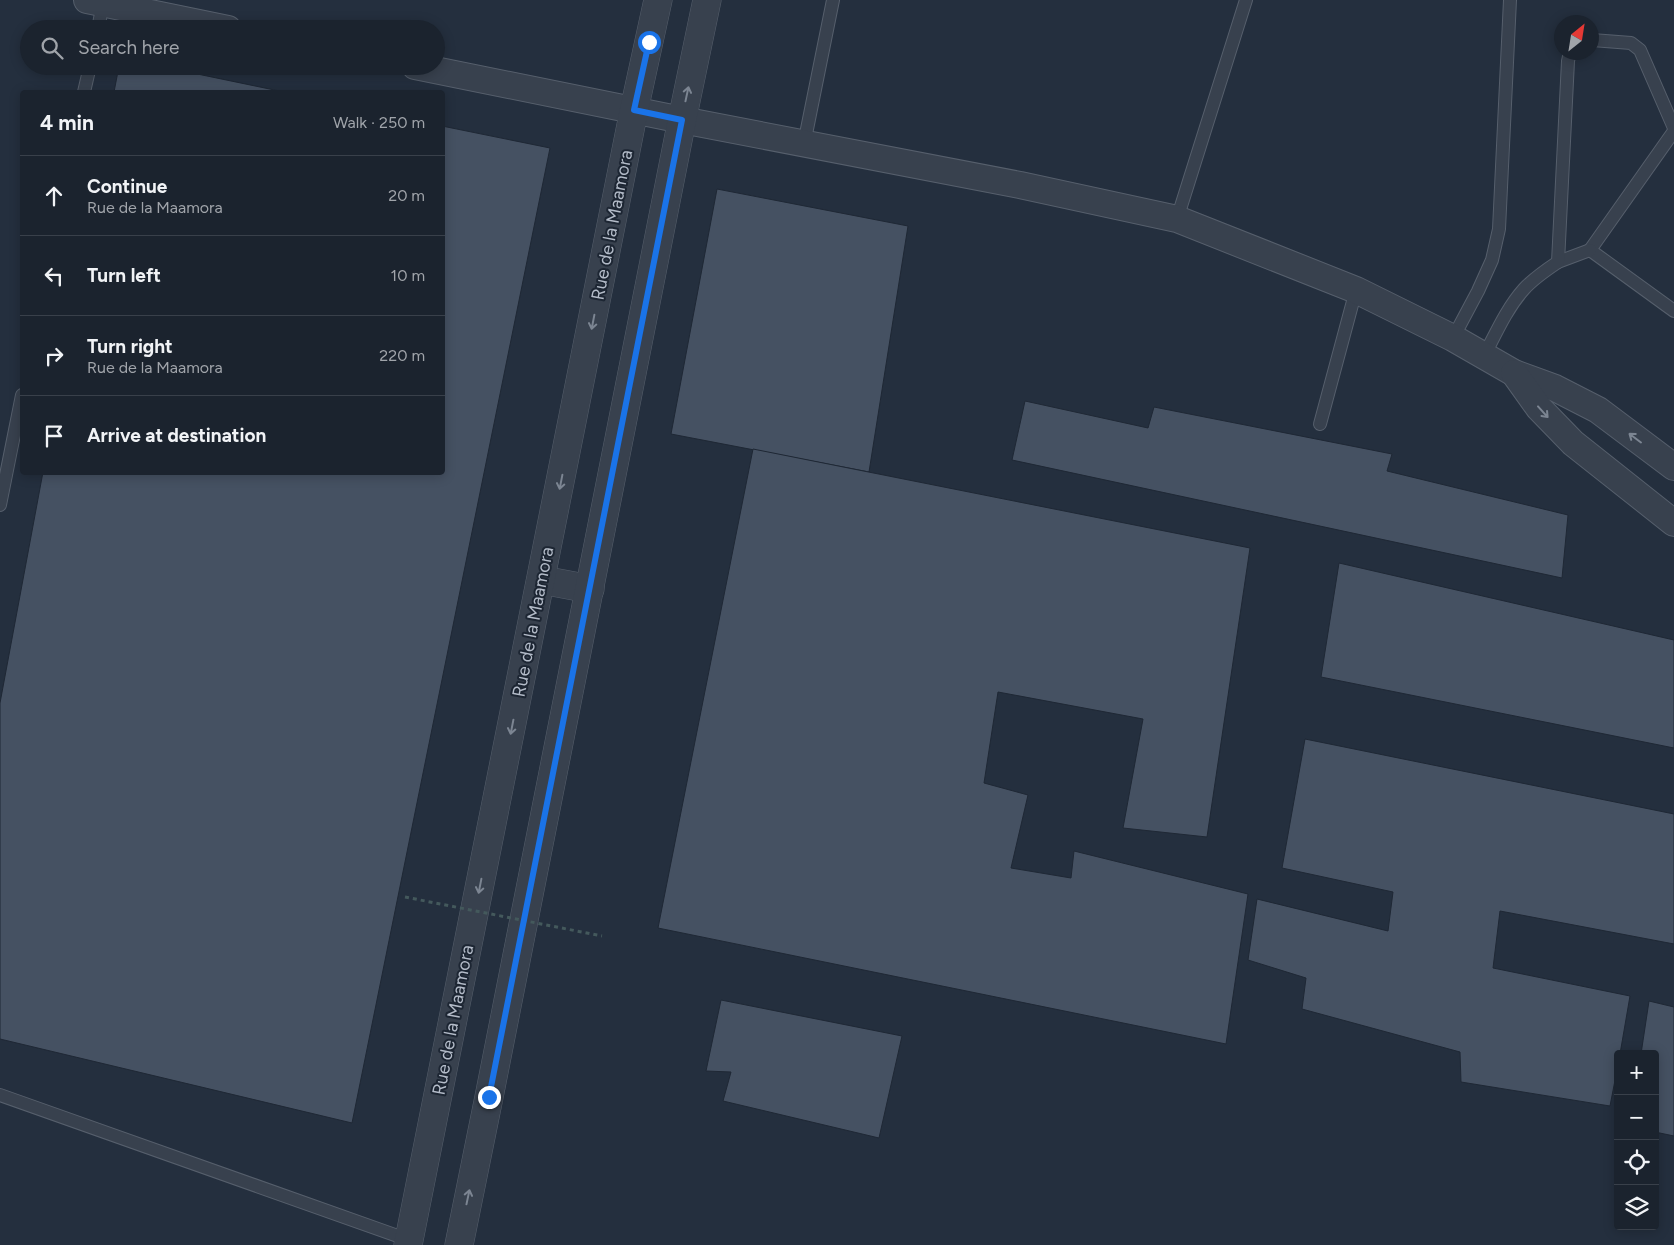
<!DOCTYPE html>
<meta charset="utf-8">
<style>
body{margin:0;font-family:Figtree,sans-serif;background:#282f3a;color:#f1f3f6}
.controls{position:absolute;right:15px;bottom:15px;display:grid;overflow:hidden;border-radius:5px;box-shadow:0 2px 12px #0003}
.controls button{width:45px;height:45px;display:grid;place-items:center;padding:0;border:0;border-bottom:1px solid #39404a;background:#1b232e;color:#f1f3f6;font:25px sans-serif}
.compass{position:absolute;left:1554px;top:15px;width:45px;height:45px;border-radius:50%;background:#1b232e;box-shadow:0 2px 12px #0003;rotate:30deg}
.stop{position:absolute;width:15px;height:15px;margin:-11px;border:4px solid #1a73e8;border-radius:50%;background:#fff}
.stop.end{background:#1a73e8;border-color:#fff;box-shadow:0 1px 5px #0008}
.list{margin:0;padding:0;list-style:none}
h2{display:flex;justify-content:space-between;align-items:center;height:65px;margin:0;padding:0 20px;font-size:21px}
h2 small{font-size:16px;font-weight:400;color:#a0a4aa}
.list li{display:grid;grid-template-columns:32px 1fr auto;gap:15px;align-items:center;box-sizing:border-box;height:80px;padding:0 20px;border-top:1px solid #39404a}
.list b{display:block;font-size:19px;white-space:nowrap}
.list p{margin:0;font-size:16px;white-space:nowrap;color:#a0a4aa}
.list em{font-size:16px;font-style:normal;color:#a0a4aa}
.icon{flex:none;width:28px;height:28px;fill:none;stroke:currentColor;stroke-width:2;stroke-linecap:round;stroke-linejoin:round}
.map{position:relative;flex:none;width:1674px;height:1245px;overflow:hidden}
.search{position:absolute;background:#1b232e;box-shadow:0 2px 12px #0003;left:20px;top:20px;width:425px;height:55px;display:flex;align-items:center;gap:12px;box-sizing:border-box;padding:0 18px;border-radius:28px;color:#a0a4aa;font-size:19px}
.panel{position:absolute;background:#1b232e;box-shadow:0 2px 12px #0003;left:20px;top:90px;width:425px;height:385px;border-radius:5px}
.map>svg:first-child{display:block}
.building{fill:#455162;stroke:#1f2835}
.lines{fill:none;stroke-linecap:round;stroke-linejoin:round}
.service-casing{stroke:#565f6c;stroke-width:14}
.minor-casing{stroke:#565f6c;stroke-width:28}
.tertiary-casing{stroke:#565f6c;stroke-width:29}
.service{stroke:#38414e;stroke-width:12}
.minor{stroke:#38414e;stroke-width:26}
.tertiary{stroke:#38414e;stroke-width:28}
.path-bridge{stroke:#44595c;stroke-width:3;stroke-dasharray:4 4;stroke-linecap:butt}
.oneway{stroke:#7c8592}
.route{stroke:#1a73e8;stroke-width:6}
.labels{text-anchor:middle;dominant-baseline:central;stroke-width:4;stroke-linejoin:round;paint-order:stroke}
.street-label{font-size:18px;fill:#b4bcc9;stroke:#1d2633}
</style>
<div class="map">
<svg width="1674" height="1245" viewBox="0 0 1674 1245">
<rect width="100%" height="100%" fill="#242f3e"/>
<!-- building -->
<g class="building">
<path d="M119 66H159L284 92H114Z"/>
<path d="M442 126 550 148 352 1123 0 1039V703L43 472H442Z"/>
<path d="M717 189 908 226 869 472 671 434Z"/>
<path d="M1025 401 1148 428 1154 407 1392 454 1387 471 1568 515 1562 578 1012 460Z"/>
<path d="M753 449 1250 548 1207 837 1123 828 1143 719 998 692 984 783 1028 795 1011 868 1071 878 1074 851 1248 894 1226 1044 658 928Z"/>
<path d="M1339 563 1674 640V748L1321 677Z"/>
<path d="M1305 739 1674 814V944L1500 911 1493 968 1630 996 1620 1054H1618V1065L1610 1106 1461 1082 1460 1052 1302 1009 1306 978 1248 960 1257 899 1388 931 1393 892 1282 868Z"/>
<path d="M721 1000 902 1036 879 1138 723 1101 731 1072 706 1071Z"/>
<path d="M1649 1001 1674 1007V1136L1655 1132V1054H1641Z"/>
</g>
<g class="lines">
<defs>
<g id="service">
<path d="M98 29 103 3"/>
<path d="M1592 40 1631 43 1640 50 1674 128"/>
<path d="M84 92 90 66"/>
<path d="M1674 131 1590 250 1674 311"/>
<path d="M804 144 833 0"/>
<path d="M1177 219 1246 0"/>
<path d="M1558 262 1590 250"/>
<path d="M1453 338 1478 291 1492 260 1499 229 1510 0"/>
<path d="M1484 356C1496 333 1507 308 1524 289 1534 278 1546 270 1558 262L1568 61 1570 52"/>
<path d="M1320 424 1356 290"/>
<path d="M0 505 22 395"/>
<path d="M0 1095 409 1240"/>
</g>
<g id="minor">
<path d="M87 0 228 29"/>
<path d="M415 66 682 120 1020 185 1177 219 1356 290 1453 338 1514 373 1555 388 1598 410 1674 467"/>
<path d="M1514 373 1539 408 1573 443 1674 523"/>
</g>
<g id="tertiary">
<path d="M542 580 590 589"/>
<path d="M408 1245 634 110 658 0"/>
<path d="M459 1245 489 1097 682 120 707 0"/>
</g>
</defs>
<!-- service casing -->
<use href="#service" class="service-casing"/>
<!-- minor casing -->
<use href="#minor" class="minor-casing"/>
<!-- tertiary casing -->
<use href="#tertiary" class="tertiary-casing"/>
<!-- service -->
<use href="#service" class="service"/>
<!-- minor -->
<use href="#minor" class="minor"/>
<!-- tertiary -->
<use href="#tertiary" class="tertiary"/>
<!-- path-bridge -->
<path class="path-bridge" d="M405 897 602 936"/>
</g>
<!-- one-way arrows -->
<defs><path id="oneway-shaft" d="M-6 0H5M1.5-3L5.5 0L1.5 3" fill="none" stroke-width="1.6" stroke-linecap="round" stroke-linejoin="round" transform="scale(1.25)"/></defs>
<g class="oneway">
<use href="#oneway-shaft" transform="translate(687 94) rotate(-78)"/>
<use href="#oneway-shaft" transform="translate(593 322) rotate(101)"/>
<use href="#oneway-shaft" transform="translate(1543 412) rotate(48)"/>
<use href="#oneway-shaft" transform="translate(1635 438) rotate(-143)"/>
<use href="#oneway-shaft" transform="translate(561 482) rotate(101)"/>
<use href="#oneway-shaft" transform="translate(512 727) rotate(101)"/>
<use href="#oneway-shaft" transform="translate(480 886) rotate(101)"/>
<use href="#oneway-shaft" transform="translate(468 1197) rotate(-78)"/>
</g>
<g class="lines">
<!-- route -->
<path class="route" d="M489 1097 682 120 634 110 649 42"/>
</g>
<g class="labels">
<!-- street labels -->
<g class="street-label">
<text transform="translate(612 225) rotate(-79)">Rue de la Maamora</text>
<text transform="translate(533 622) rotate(-79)">Rue de la Maamora</text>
<text transform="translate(453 1020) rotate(-79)">Rue de la Maamora</text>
</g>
</g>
</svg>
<div class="controls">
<button>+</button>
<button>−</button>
<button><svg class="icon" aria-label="locate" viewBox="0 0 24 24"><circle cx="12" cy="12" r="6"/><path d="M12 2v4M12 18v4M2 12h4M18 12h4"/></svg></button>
<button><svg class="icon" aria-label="layers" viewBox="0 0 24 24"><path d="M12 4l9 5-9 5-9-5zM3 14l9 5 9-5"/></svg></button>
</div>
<svg class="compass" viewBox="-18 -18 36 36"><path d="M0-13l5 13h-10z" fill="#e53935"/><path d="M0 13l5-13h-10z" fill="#a0a4aa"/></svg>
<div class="stop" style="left:649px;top:42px"></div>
<div class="stop end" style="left:489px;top:1097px"></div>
<div class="search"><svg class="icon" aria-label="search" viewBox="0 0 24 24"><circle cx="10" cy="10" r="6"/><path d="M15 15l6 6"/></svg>Search here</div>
<section class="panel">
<h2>4 min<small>Walk · 250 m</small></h2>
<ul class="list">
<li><svg class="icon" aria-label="ahead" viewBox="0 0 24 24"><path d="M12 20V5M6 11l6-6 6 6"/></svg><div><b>Continue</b><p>Rue de la Maamora</p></div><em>20 m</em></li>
<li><svg class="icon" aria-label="left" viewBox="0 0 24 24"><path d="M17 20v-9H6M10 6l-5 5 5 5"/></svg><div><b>Turn left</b></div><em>10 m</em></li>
<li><svg class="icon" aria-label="right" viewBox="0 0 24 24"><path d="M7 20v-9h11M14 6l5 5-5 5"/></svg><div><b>Turn right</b><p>Rue de la Maamora</p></div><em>220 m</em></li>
<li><svg class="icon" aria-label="arrive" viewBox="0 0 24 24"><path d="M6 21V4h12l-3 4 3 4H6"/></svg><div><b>Arrive at destination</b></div></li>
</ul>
</section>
</div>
